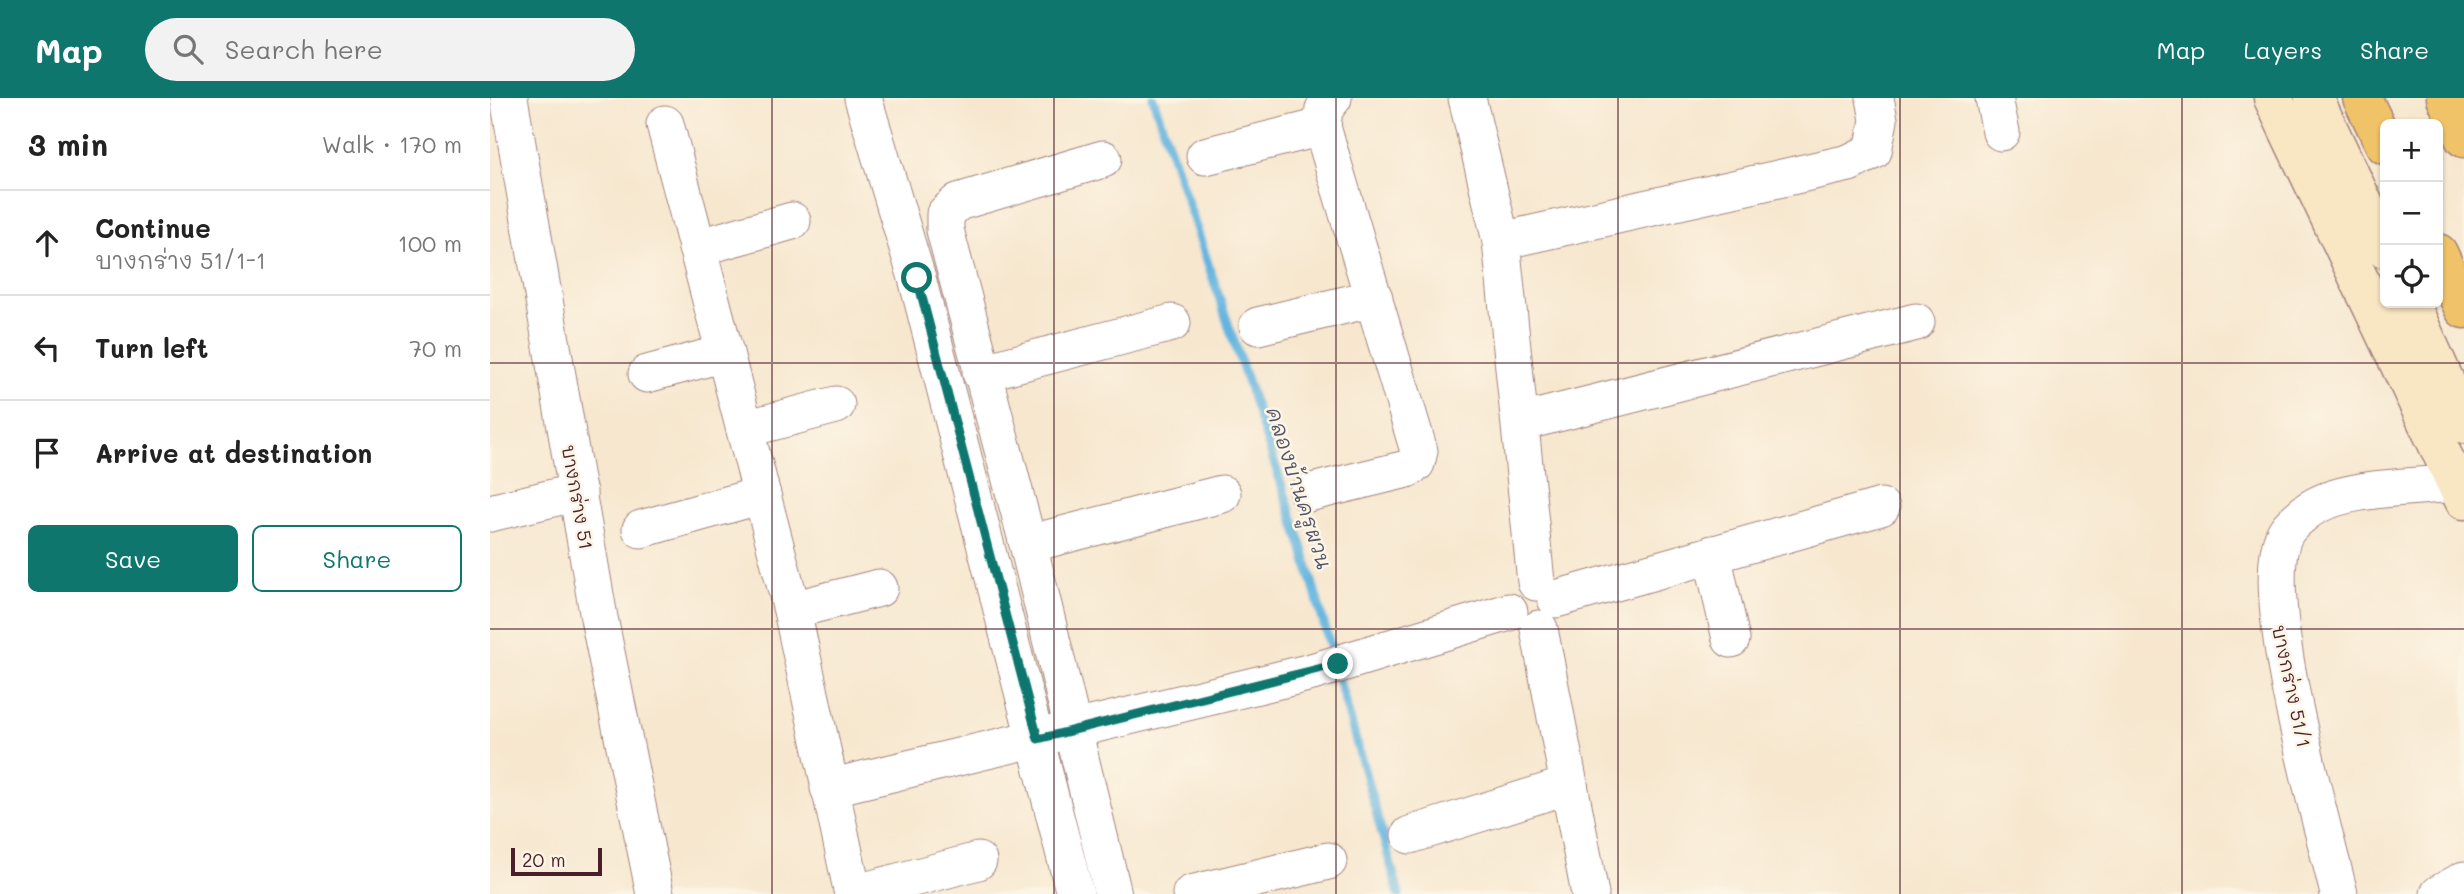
<!DOCTYPE html>
<meta charset="utf-8">
<style>
body{margin:0;font-family:Mali,"Playpen Sans Thai",sans-serif;background:#f2f2f2;color:#222}
.controls{position:absolute;right:21px;top:21px;display:grid;overflow:hidden;border-radius:10px;box-shadow:0 2px 5px #0004}
.controls button{width:63px;height:63px;display:grid;place-items:center;padding:0;border:0;border-bottom:2px solid #e0e0e0;background:#fff;color:#222;font:35px sans-serif}
.scale{position:absolute;left:21px;bottom:18px;width:91px;box-sizing:border-box;padding-left:7px;border:4px solid #4a1f2b;border-top:0;font-size:19px;line-height:24px;white-space:nowrap;color:#4a1f2b;-webkit-text-stroke:5px #fcf5e5;paint-order:stroke}
.stop{position:absolute;width:21px;height:21px;margin:-16px;border:5px solid #0f766e;border-radius:50%;background:#fff}
.stop.end{background:#0f766e;border-color:#fff;box-shadow:0 2px 7px #0008}
.list{margin:0;padding:0;list-style:none}
h2{display:flex;justify-content:space-between;align-items:center;height:91px;margin:0;padding:0 28px;font-size:30px}
h2 small{font-size:23px;font-weight:400;color:#767676}
.list li{display:grid;grid-template-columns:46px 1fr auto;gap:21px;align-items:center;box-sizing:border-box;height:105px;padding:0 28px;border-top:2px solid #e0e0e0}
.list b{display:block;font-size:26px;white-space:nowrap}
.list p{margin:0;font-size:23px;white-space:nowrap;color:#767676}
.list em{font-size:23px;font-style:normal;color:#767676}
.actions{display:flex;gap:14px;padding:21px 28px}
.actions a{flex:1;padding:16px 0;border:2px solid #0f766e;border-radius:10px;text-align:center;font-size:24px;color:#0f766e}
.actions .main{background:#0f766e;color:#fff}
.icon{flex:none;width:38px;height:38px;fill:none;stroke:currentColor;stroke-width:2;stroke-linecap:round;stroke-linejoin:round}
.map{position:relative;flex:none;width:1974px;height:796px;overflow:hidden}
header{display:flex;align-items:center;gap:42px;box-sizing:border-box;height:98px;padding:0 35px;background:#0f766e;color:#fff}
header strong{font-size:33px}
nav{display:flex;gap:38px;margin-inline-start:auto;font-size:24px}
.search{width:490px;height:63px;background:#f2f2f2;display:flex;align-items:center;gap:18px;box-sizing:border-box;padding:0 24px;border-radius:38px;color:#767676;font-size:26px}
main{display:flex}
aside{flex:1;background:#fff}
.map>svg:first-child{display:block}
.lines{fill:none;stroke-linecap:round;stroke-linejoin:round}
.stream{stroke:#63b5df;stroke-width:9}
.street-casing{stroke:#a0837d;stroke-width:39}
.secondary-casing{stroke:#a0837d;stroke-width:41}
.primary-casing{stroke:#a0837d;stroke-width:41}
.street{stroke:#fff;stroke-width:37}
.secondary{stroke:#f9e7c3;stroke-width:38}
.primary{stroke:#f1c369;stroke-width:38}
.route{stroke:#0f766e;stroke-width:9}
.grid{fill:none;stroke:#4a1f2b;stroke-width:2;stroke-opacity:0.55}
.labels{text-anchor:middle;dominant-baseline:central;stroke-width:5;stroke-linejoin:round;paint-order:stroke}
.street-label{font-size:19px;fill:#4a1f2b;stroke:#fcf5e5}
.water-label{font-size:21px;font-style:italic;fill:#53546a;stroke:#fcf5e5}
</style>
<header>
<strong>Map</strong>
<div class="search"><svg class="icon" aria-label="search" viewBox="0 0 24 24"><circle cx="10" cy="10" r="6"/><path d="M15 15l6 6"/></svg>Search here</div>
<nav><a>Map</a><a>Layers</a><a>Share</a></nav>
</header>
<main>
<aside>
<h2>3 min<small>Walk · 170 m</small></h2>
<ul class="list">
<li><svg class="icon" aria-label="ahead" viewBox="0 0 24 24"><path d="M12 20V5M6 11l6-6 6 6"/></svg><div><b>Continue</b><p>บางกร่าง 51/1-1</p></div><em>100 m</em></li>
<li><svg class="icon" aria-label="left" viewBox="0 0 24 24"><path d="M17 20v-9H6M10 6l-5 5 5 5"/></svg><div><b>Turn left</b></div><em>70 m</em></li>
<li><svg class="icon" aria-label="arrive" viewBox="0 0 24 24"><path d="M6 21V4h12l-3 4 3 4H6"/></svg><div><b>Arrive at destination</b></div></li>
</ul>
<div class="actions"><a class="main">Save</a><a>Share</a></div>
</aside>
<div class="map">
<svg width="1974" height="796" viewBox="0 0 1974 796">
<rect width="100%" height="100%" fill="#fcf5e5"/>
<filter id="ink" filterUnits="userSpaceOnUse"><feTurbulence type="fractalNoise" baseFrequency=".0143" numOctaves="2"/><feDisplacementMap in="SourceGraphic" scale="14" xChannelSelector="R" yChannelSelector="G"/><feConvolveMatrix kernelMatrix="1 2 1 2 8 2 1 2 1" color-interpolation-filters="sRGB"/></filter>
<filter id="wash" filterUnits="userSpaceOnUse"><feTurbulence type="fractalNoise" baseFrequency=".00686" numOctaves="4" result="noise"/><feDisplacementMap in="SourceGraphic" scale="28" xChannelSelector="R" yChannelSelector="G"/><feGaussianBlur stdDeviation="1.57" result="paint"/><feColorMatrix in="noise" values="0 0 0 0 0 0 0 0 0 0 0 0 0 0 0 0 0 1.4 0 .05"/><feComposite in="paint" operator="in"/></filter>
<g filter="url(#wash)">
<rect width="100%" height="100%" fill="#f7e7cf"/>
<g class="lines">
<!-- stream -->
<g class="stream">
<path d="M663 0 813 451 843 558"/>
<path d="M847 575 909 796"/>
</g>
</g>
</g>
<g filter="url(#ink)">
<g class="lines">
<defs>
<g id="street">
<path d="M19 0 109 520 165 796"/>
<path d="M373 0 427 180 585 796"/>
<path d="M977 0 1011 143 1046 484"/>
<path d="M1504 0 1511 34"/>
<path d="M175 26 302 512 363 796"/>
<path d="M715 58 832 29"/>
<path d="M613 61 468 104 455 116V132L538 446 623 796"/>
<path d="M1011 143 1359 65 1383 53 1389 22 1385 0"/>
<path d="M207 150 302 123"/>
<path d="M768 228 884 200"/>
<path d="M491 275 682 225"/>
<path d="M157 276 235 255"/>
<path d="M1032 324 1426 224"/>
<path d="M255 331 346 307"/>
<path d="M818 395 917 371 926 365 929 353 832 29 834 11 843 0"/>
<path d="M0 415 88 394"/>
<path d="M151 431 272 397"/>
<path d="M538 446 732 396"/>
<path d="M1222 456 1241 541"/>
<path d="M1066 501 1391 409"/>
<path d="M302 512 389 490"/>
<path d="M1049 531 1100 796"/>
<path d="M339 690 822 574 1019 514"/>
<path d="M920 737 1079 687"/>
<path d="M363 796 488 763"/>
<path d="M701 796 838 763"/>
<path d="M1849 796C1834 730 1761 484 1797 432 1801 426 1810 419 1816 414 1849 388 1923 390 1965 385"/>
<path d="M1949 796 1974 782"/>
</g>
<g id="secondary">
<path d="M1783 0 1974 402"/>
<path d="M1824 0 1895 151"/>
<path d="M1920 205 1974 326"/>
</g>
<g id="primary">
<path d="M1872 0 1895 47"/>
<path d="M1956 0 1974 40"/>
<path d="M1948 155 1974 211"/>
</g>
</defs>
<!-- street casing -->
<use href="#street" class="street-casing"/>
<!-- secondary casing -->
<use href="#secondary" class="secondary-casing"/>
<!-- primary casing -->
<use href="#primary" class="primary-casing"/>
<!-- street -->
<use href="#street" class="street"/>
<!-- secondary -->
<use href="#secondary" class="secondary"/>
<!-- primary -->
<use href="#primary" class="primary"/>
</g>
</g>
<g class="lines" filter="url(#ink)">
<!-- route -->
<path class="route" d="M427 180 548 641 848 566"/>
</g>
<!-- grid -->
<path class="grid" d="M282 0V796M564 0V796M846 0V796M1128 0V796M1410 0V796M1692 0V796M0 265H1974M0 531H1974"/>
<g class="labels">
<!-- street labels -->
<g class="street-label">
<text transform="translate(88 399) rotate(80)">บางกร่าง 51</text>
<text transform="translate(1802 588) rotate(78)">บางกร่าง 51/1</text>
</g>
<!-- water labels -->
<g class="water-label">
<text transform="translate(810 390) rotate(72)">คลองบ้านครูผวน</text>
</g>
</g>
</svg>
<div class="controls">
<button>+</button>
<button>−</button>
<button><svg class="icon" aria-label="locate" viewBox="0 0 24 24"><circle cx="12" cy="12" r="6"/><path d="M12 2v4M12 18v4M2 12h4M18 12h4"/></svg></button>
</div>
<div class="scale">20 m</div>
<div class="stop" style="left:427px;top:180px"></div>
<div class="stop end" style="left:848px;top:566px"></div>
</div>
</main>
